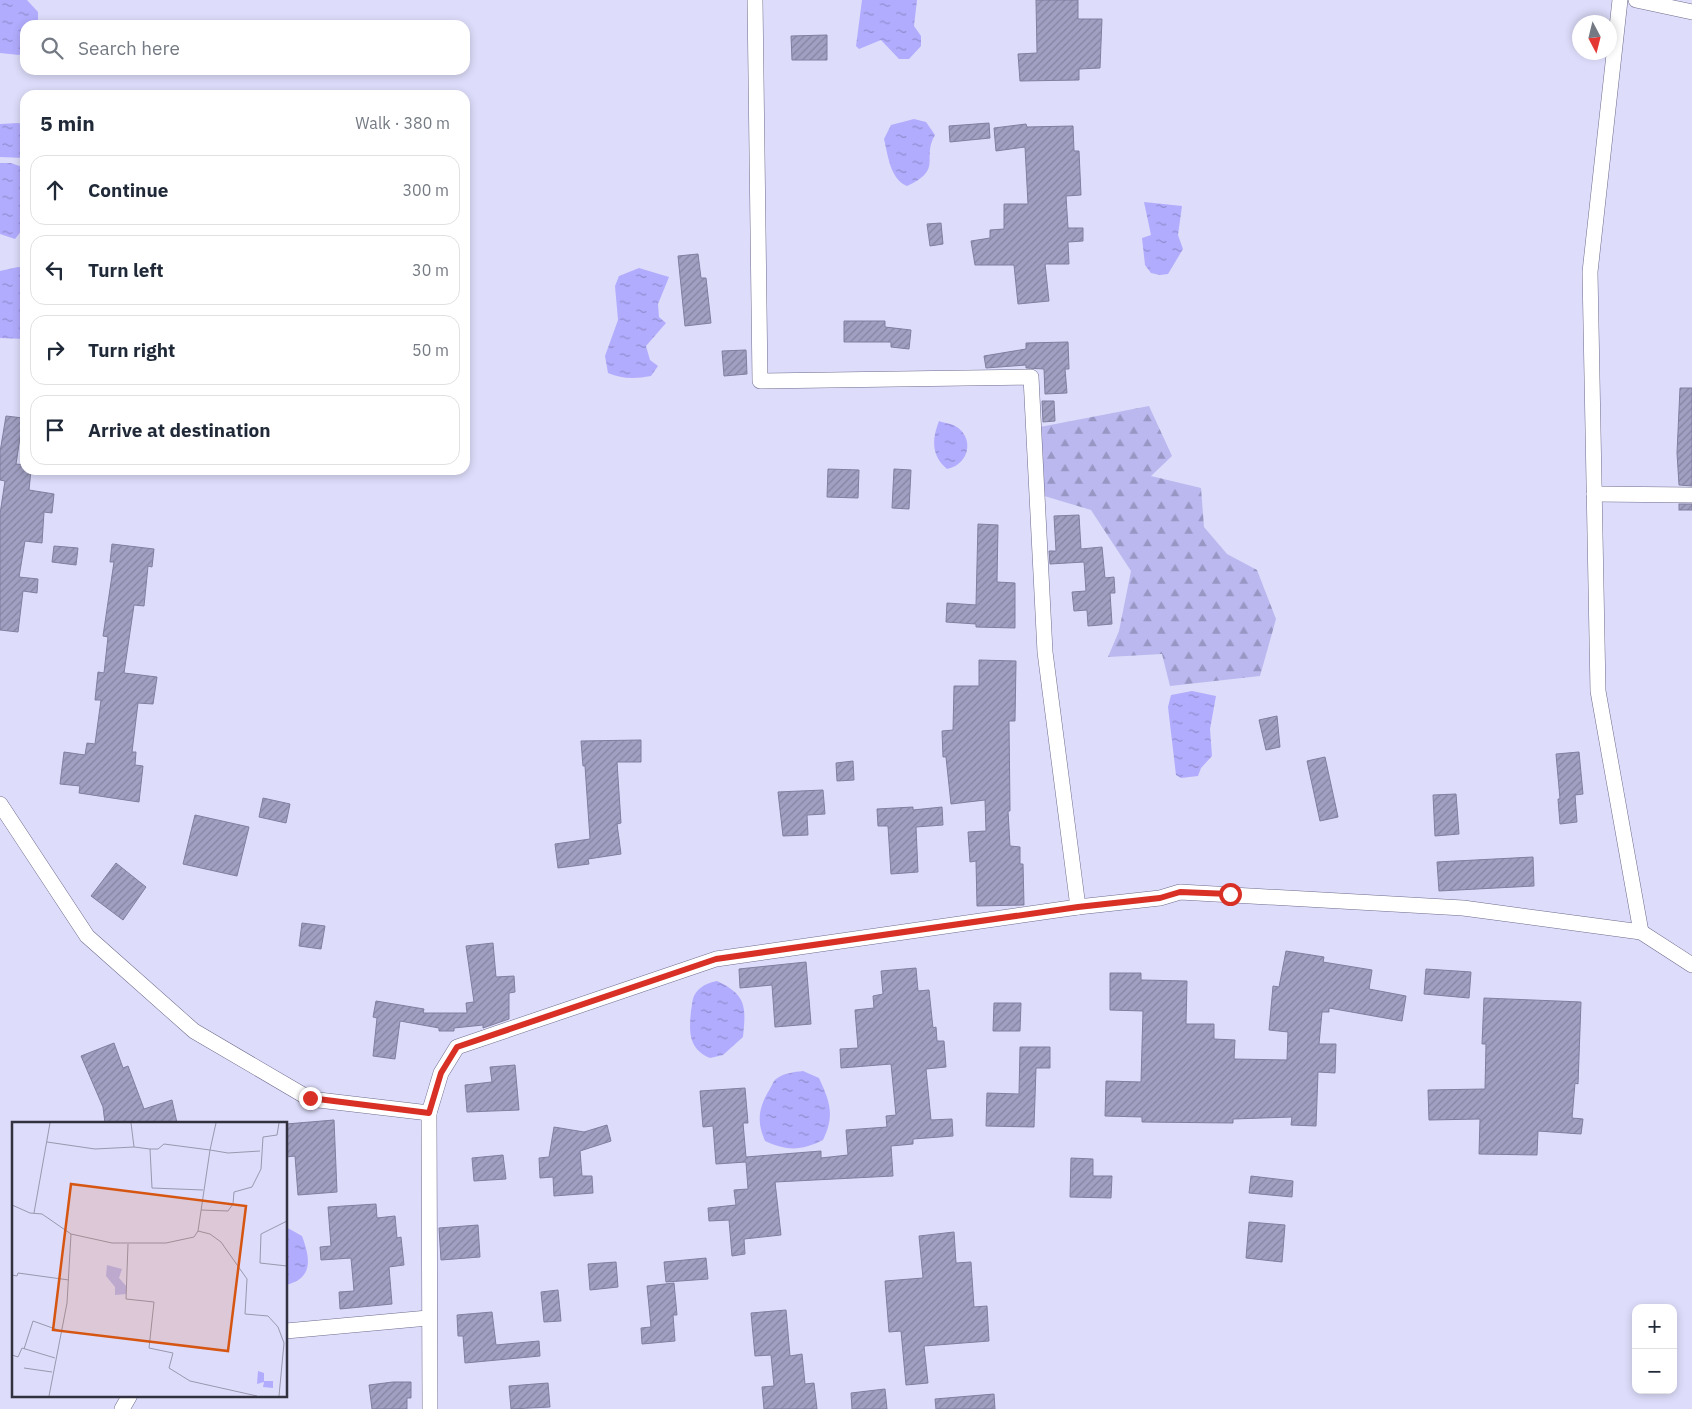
<!DOCTYPE html>
<meta charset="utf-8">
<style>
body{margin:0;font-family:"IBM Plex Sans",sans-serif;background:#f6f6f7;color:#1f2937}
.controls{position:absolute;right:15px;bottom:15px;display:grid;overflow:hidden;border-radius:10px;box-shadow:0 2px 8px #0003}
.controls button{width:45px;height:45px;display:grid;place-items:center;padding:0;border:0;border-bottom:1px solid #e0e1e3;background:#fff;color:#1f2937;font:25px sans-serif}
.compass{position:absolute;left:1572px;top:15px;width:45px;height:45px;border-radius:50%;background:#fff;box-shadow:0 2px 8px #0003;rotate:173deg}
.stop{position:absolute;width:15px;height:15px;margin:-11px;border:4px solid #d93025;border-radius:50%;background:#fff}
.stop.end{background:#d93025;border-color:#fff;box-shadow:0 1px 5px #0008}
.list{margin:0;padding:0;list-style:none}
h2{display:flex;justify-content:space-between;align-items:center;height:65px;margin:0;padding:0 20px;font-size:21px}
h2 small{font-size:16px;font-weight:400;color:#747a83}
.list li{display:grid;grid-template-columns:32px 1fr auto;gap:15px;align-items:center;box-sizing:border-box;height:70px;margin:0 10px 10px;padding:0 10px;border:1px solid #e0e1e3;border-radius:15px}
.list b{display:block;font-size:19px;white-space:nowrap}
.list em{font-size:16px;font-style:normal;color:#747a83}
.icon{flex:none;width:28px;height:28px;fill:none;stroke:currentColor;stroke-width:2;stroke-linecap:round;stroke-linejoin:round}
.map{position:relative;flex:none;width:1692px;height:1409px;overflow:hidden}
.search{position:absolute;background:#fff;box-shadow:0 2px 8px #0003;left:20px;top:20px;width:450px;height:55px;display:flex;align-items:center;gap:12px;box-sizing:border-box;padding:0 18px;border-radius:15px;color:#747a83;font-size:19px}
.panel{position:absolute;background:#fff;box-shadow:0 2px 8px #0003;left:20px;top:90px;width:450px;height:385px;border-radius:15px}
.map>svg:first-child{display:block}
.forest{fill:url(#forest-firs)}
.water{fill:url(#water-ripples)}
.building{fill:url(#building-hatch);stroke:#807fa0}
.lines{fill:none;stroke-linecap:round;stroke-linejoin:round}
.street-casing{stroke:#6e6c8c;stroke-width:16}
.street{stroke:#fff;stroke-width:15}
.route{stroke:#d93025;stroke-width:6}
.inset-road{fill:none;stroke:#9998af;stroke-width:1}
.view{fill:#d65511;fill-opacity:0.15;stroke:#d65511;stroke-width:2.5}
.inset-edge{fill:none;stroke:#32313f;stroke-width:2.5}
</style>
<div class="map">
<svg width="1692" height="1409" viewBox="0 0 1692 1409">
<defs>
<pattern id="forest-firs" width="22" height="20" patternUnits="userSpaceOnUse" patternTransform="scale(1.25)"><rect width="22" height="20" fill="#bab8ef"/><path d="M5 1l3.5 6h-7zM16 11l3.5 6h-7z" fill="#9896c3"/></pattern>
<pattern id="water-ripples" width="26" height="14" patternUnits="userSpaceOnUse" patternTransform="scale(1.25)"><rect width="26" height="14" fill="#b2acfe"/><path d="M2 4q2-2 4 0t4 0M15 11q2-2 4 0t4 0" fill="none" stroke="#918dcf"/></pattern>
<pattern id="building-hatch" width="6" height="6" patternUnits="userSpaceOnUse" patternTransform="scale(1.25)"><rect width="6" height="6" fill="#a1a0c3"/><path d="M-1 1l2-2M0 6l6-6M5 7l2-2" fill="none" stroke="#8483a0"/></pattern>
</defs>
<rect width="100%" height="100%" fill="#dddcfa"/>
<!-- forest -->
<path class="forest" d="M1149 406 1172 456 1151 476 1201 488 1204 527 1227 554 1257 570 1276 619 1260 676 1170 686 1162 654 1108 657 1119 631 1131 571 1091 510 1041 495 1040 427Z"/>
<!-- water -->
<g class="water">
<path d="M0 0H27L38 12V25H25V49L19 55 0 53Z"/>
<path d="M862 0H917L914 26 921 36V46L909 59H899L881 40 859 49 856 46Z"/>
<path d="M914 119 926 122 935 135C921 159 944 169 907 186 890 179 888 155 884 139L891 125Z"/>
<path d="M18 123 25 125V158L0 157V124Z"/>
<path d="M0 163H11L25 168V226L15 239 0 234Z"/>
<path d="M1144 202 1182 206 1178 235 1183 249 1168 274 1160 275 1151 273 1145 265 1142 238 1151 235Z"/>
<path d="M18 267 25 268V339L0 338V271Z"/>
<path d="M639 268 669 277 658 304 659 317 666 323 646 346 650 360 658 366 651 376C635 379 622 379 608 373L605 356 618 320 615 286 619 276Z"/>
<path d="M939 421C944 423 950 423 955 426 974 436 971 464 947 469 931 455 932 439 939 421Z"/>
<path d="M1192 691 1216 696 1210 729 1212 756 1201 768 1198 776 1181 778 1176 775 1168 707 1171 695Z"/>
<path d="M717 981C747 995 746 1007 743 1037L723 1055 710 1058C688 1049 689 1031 691 1011 692 1007 692 1000 694 996 699 986 708 983 717 981Z"/>
<path d="M803 1071 819 1078C830 1102 835 1115 823 1140 801 1151 787 1151 765 1141 757 1122 758 1110 768 1092 771 1088 773 1081 776 1079 784 1073 794 1072 803 1071Z"/>
<path d="M286 1227 302 1236C310 1258 314 1278 286 1285Z"/>
</g>
<!-- building -->
<g class="building">
<path d="M1036 0H1078V19H1102L1100 68 1079 69V80L1020 81 1018 54 1037 53Z"/>
<path d="M827 35V60H792L791 36Z"/>
<path d="M989 123 990 138 950 142 949 126Z"/>
<path d="M1026 124 1027 127 1073 126 1074 151H1079L1081 195 1066 196 1068 228H1083V241L1068 242 1069 264H1045L1049 301 1018 304 1014 265H975L971 241 990 238V230L1004 229V204H1028L1025 147 996 151 994 128Z"/>
<path d="M941 223 943 244 930 246 927 224Z"/>
<path d="M698 254 701 278H706L711 323 685 326 678 256Z"/>
<path d="M844 321H885V327L911 330 909 349 891 347V342H844Z"/>
<path d="M1068 342 1069 369H1065L1067 393 1045 394 1044 369 1026 368V365L986 368 984 356 1026 349V343Z"/>
<path d="M746 350 747 374 724 376 722 351Z"/>
<path d="M1680 388H1692V486L1679 485 1677 453Z"/>
<path d="M1042 401H1054L1055 421 1043 422Z"/>
<path d="M6 416 23 418 16 464 25 465V470H31L29 490 54 494 52 513 44 512 42 543 25 541 19 577 38 579 37 593 23 591 18 632 0 630V514L5 481 0 480V452Z"/>
<path d="M828 469 859 470 858 498 827 497Z"/>
<path d="M894 469 911 470 909 509 892 508Z"/>
<rect x="1679" y="504" width="13" height="6"/>
<path d="M1079 515 1081 549 1102 547 1105 578 1114 577 1115 593H1110L1112 624 1088 626 1087 610 1074 611 1072 592 1086 591 1084 562 1050 564 1049 551H1056L1054 516Z"/>
<path d="M978 524 998 525 997 582 1015 583V628L976 627V624L946 622 947 603 976 605Z"/>
<path d="M112 544 154 549 152 567 148 566 144 606 134 605 124 673 157 677 153 704 138 703 132 752H136L135 765 143 766 139 802 79 793 80 786 60 784 64 752 85 755 87 743 95 744 101 700H95L98 672 104 673 108 637 103 636 114 562H110Z"/>
<path d="M54 546 78 548 76 565 52 562Z"/>
<path d="M979 660 1016 661 1015 721H1009L1010 811H1008L1010 846 1020 847V864H1023L1024 905 977 906 976 861 970 862 968 832 986 831 985 800 951 804 946 757H943L942 731 953 730 954 686H979Z"/>
<path d="M1277 716 1280 747 1266 750 1259 720Z"/>
<path d="M641 740V762H617L621 823 617 824 621 854 588 859 589 864 558 868 555 844 590 839 585 766H583L581 741Z"/>
<path d="M1579 752 1583 794 1575 795 1577 822 1560 824 1558 799H1560L1556 754Z"/>
<path d="M1325 757 1338 817 1320 821 1307 761Z"/>
<path d="M853 761 854 780 837 781 836 763Z"/>
<path d="M823 790 825 814 807 815 808 835 783 836 778 792Z"/>
<path d="M1456 794 1459 834 1435 836 1433 795Z"/>
<path d="M263 798 290 804 286 823 259 817Z"/>
<path d="M913 807V810L942 807 943 825 916 827 918 872 891 874 888 826H878L877 809Z"/>
<path d="M195 815 249 827 237 876 183 864Z"/>
<path d="M1533 857 1534 886 1439 891 1437 862Z"/>
<path d="M116 863 146 887 123 920 91 896Z"/>
<path d="M302 923 325 926 321 949 299 946Z"/>
<path d="M493 943 496 977 514 976 515 992 509 993V1019L483 1028V1025L454 1028V1031H439V1028L400 1021 395 1059 373 1056 377 1018 373 1017 376 1001 424 1009 423 1013H467L466 1003 474 1002 466 946Z"/>
<path d="M1286 951 1324 957 1323 962 1372 970 1369 989 1406 996 1402 1021 1329 1008V1012H1322L1319 1044H1336L1335 1073 1318 1072 1316 1126 1291 1125 1292 1117 1233 1119V1123L1142 1122V1117L1105 1116 1106 1081 1141 1082 1143 1011 1110 1010V973H1141V980L1187 981 1186 1024H1214V1039L1235 1040 1234 1059 1287 1060 1288 1032 1269 1030 1273 986 1279 987Z"/>
<path d="M806 962 811 1024 775 1027 772 985 740 988 739 969Z"/>
<path d="M916 968 918 991 929 990 933 1028 936 1027 937 1041H944L946 1067 926 1069 931 1120 952 1119 953 1136 913 1139V1144L891 1146 893 1176 775 1182 781 1235 744 1239 745 1254 732 1256 729 1220 709 1221 708 1208 736 1205 734 1190 748 1189 746 1162 716 1164 713 1126 703 1127 700 1091 745 1088 748 1123H743L746 1157 821 1151V1158L848 1155 846 1130 887 1127 886 1116 896 1115 891 1064 841 1068 840 1049 858 1048 855 1010 874 1008 873 996 883 994 881 971Z"/>
<path d="M1426 969 1471 972 1469 998 1424 994Z"/>
<path d="M1484 998 1581 1002 1578 1084 1575 1083 1572 1118 1583 1119 1581 1134 1538 1131 1537 1155 1479 1154 1480 1119 1429 1120 1428 1090 1485 1089 1486 1044H1482Z"/>
<path d="M994 1003H1021L1020 1031H993Z"/>
<path d="M114 1043 123 1068 128 1066 144 1109 172 1100 177 1123H105L103 1107 81 1056Z"/>
<path d="M1020 1047H1050V1068H1036L1034 1127 986 1126 987 1093 1019 1094Z"/>
<path d="M515 1065 519 1110 467 1112 465 1085 492 1082 490 1067Z"/>
<path d="M334 1120 337 1192 298 1195 295 1156 286 1157V1124Z"/>
<path d="M607 1125 611 1141 580 1151 582 1176H592L593 1193 554 1196 553 1177 540 1178 539 1158 549 1157 554 1127 584 1132Z"/>
<path d="M503 1155 506 1179 474 1181 472 1158Z"/>
<path d="M1071 1158 1093 1159V1176H1112L1111 1198 1070 1197Z"/>
<path d="M1251 1176 1293 1181 1292 1197 1249 1193Z"/>
<path d="M376 1204 377 1218 395 1216 397 1238 401 1237 404 1265 389 1267 392 1304 340 1309 339 1292 354 1291 351 1258 321 1260 320 1247 331 1246 328 1207Z"/>
<path d="M1249 1222 1285 1225 1282 1262 1246 1258Z"/>
<path d="M478 1225 480 1257 441 1260 439 1228Z"/>
<path d="M954 1232 956 1263 971 1262 974 1307 987 1306 989 1341 924 1346 928 1383 906 1385 901 1331 889 1332 885 1281 923 1278 919 1236Z"/>
<path d="M706 1258 708 1279 666 1282 664 1262Z"/>
<path d="M616 1262 618 1287 590 1290 588 1264Z"/>
<path d="M674 1283 677 1315H673L675 1341 642 1344 641 1328 651 1327 647 1286Z"/>
<path d="M558 1290 561 1321 544 1322 541 1292Z"/>
<path d="M786 1310 790 1356 802 1354 805 1384 814 1383 817 1409H764L762 1387 774 1386 771 1355 755 1356 751 1313Z"/>
<path d="M492 1312 496 1345 539 1341 540 1356 465 1363 463 1336H458L457 1315Z"/>
<path d="M393 1382H411V1398H407V1409H372L369 1385Z"/>
<path d="M548 1383 550 1407 511 1409 509 1386Z"/>
<path d="M885 1389 887 1409H852L851 1393Z"/>
<path d="M994 1394 995 1409H936L935 1399Z"/>
</g>
<g class="lines">
<defs>
<g id="street">
<path d="M755 0 760 381 1031 377 1045 652 1078 907"/>
<path d="M1620 0 1590 272 1598 691 1641 932"/>
<path d="M1636 0 1692 12"/>
<path d="M1594 494 1692 495"/>
<path d="M0 804 87 936 194 1031 310 1099 429 1113"/>
<path d="M286 1331 428 1318"/>
<path d="M122 1409 130 1395"/>
<path d="M430 1409 429 1113 441 1073 457 1047 716 959 1078 907 1160 898 1180 892 1463 908 1641 932 1692 965"/>
</g>
</defs>
<!-- street casing -->
<use href="#street" class="street-casing"/>
<!-- street -->
<use href="#street" class="street"/>
</g>
<g class="lines">
<!-- route -->
<path class="route" d="M310 1098 429 1113 441 1073 457 1047 716 959 1078 907 1160 898 1180 892 1230 894"/>
</g>
<!-- overview -->
<g transform="translate(12 1122)">
<rect width="275" height="275" fill="#dddcfa"/>
<path d="M95 143 110 147 107 156 115 165 114 172 103 173V165L94 154Z" fill="#bab8ef"/>
<path d="M246 249 252 251V259H261V266L251 265 252 260 245 262Z" fill="#b2acfe"/>
<path class="inset-road" d="M119 1 122 25 138 27 140 66 191 68M35 20 83 27 122 25M138 27H146L152 22 198 28 204 1M0 83 18 91 30 92 59 112 100 121H154L182 115 186 109 198 28 216 31 248 29M189 88 216 89 221 82 222 70 240 65 249 47 251 15 265 13 267 1M22 91 38 1M275 99 249 112 248 141 275 144M186 109 198 112 209 120 235 157 233 192 256 194 266 205 272 221 267 274M116 122 114 177 142 180 137 226 161 231 157 246 178 259 245 274M0 153 5 154 6 151 57 158M12 227 21 199 49 209M0 233 6 235 10 226 43 236M12 246 40 250M37 274 55 181 59 112"/>
<path class="view" d="M59 62 234 84 216 229 41 208Z"/>
<rect width="275" height="275" class="inset-edge"/>
</g>
</svg>
<div class="controls">
<button>+</button>
<button>−</button>
</div>
<svg class="compass" viewBox="-18 -18 36 36"><path d="M0-13l5 13h-10z" fill="#e53935"/><path d="M0 13l5-13h-10z" fill="#747a83"/></svg>
<div class="stop" style="left:1230px;top:894px"></div>
<div class="stop end" style="left:310px;top:1098px"></div>
<div class="search"><svg class="icon" aria-label="search" viewBox="0 0 24 24"><circle cx="10" cy="10" r="6"/><path d="M15 15l6 6"/></svg>Search here</div>
<section class="panel">
<h2>5 min<small>Walk · 380 m</small></h2>
<ul class="list">
<li><svg class="icon" aria-label="ahead" viewBox="0 0 24 24"><path d="M12 20V5M6 11l6-6 6 6"/></svg><div><b>Continue</b></div><em>300 m</em></li>
<li><svg class="icon" aria-label="left" viewBox="0 0 24 24"><path d="M17 20v-9H6M10 6l-5 5 5 5"/></svg><div><b>Turn left</b></div><em>30 m</em></li>
<li><svg class="icon" aria-label="right" viewBox="0 0 24 24"><path d="M7 20v-9h11M14 6l5 5-5 5"/></svg><div><b>Turn right</b></div><em>50 m</em></li>
<li><svg class="icon" aria-label="arrive" viewBox="0 0 24 24"><path d="M6 21V4h12l-3 4 3 4H6"/></svg><div><b>Arrive at destination</b></div></li>
</ul>
</section>
</div>
